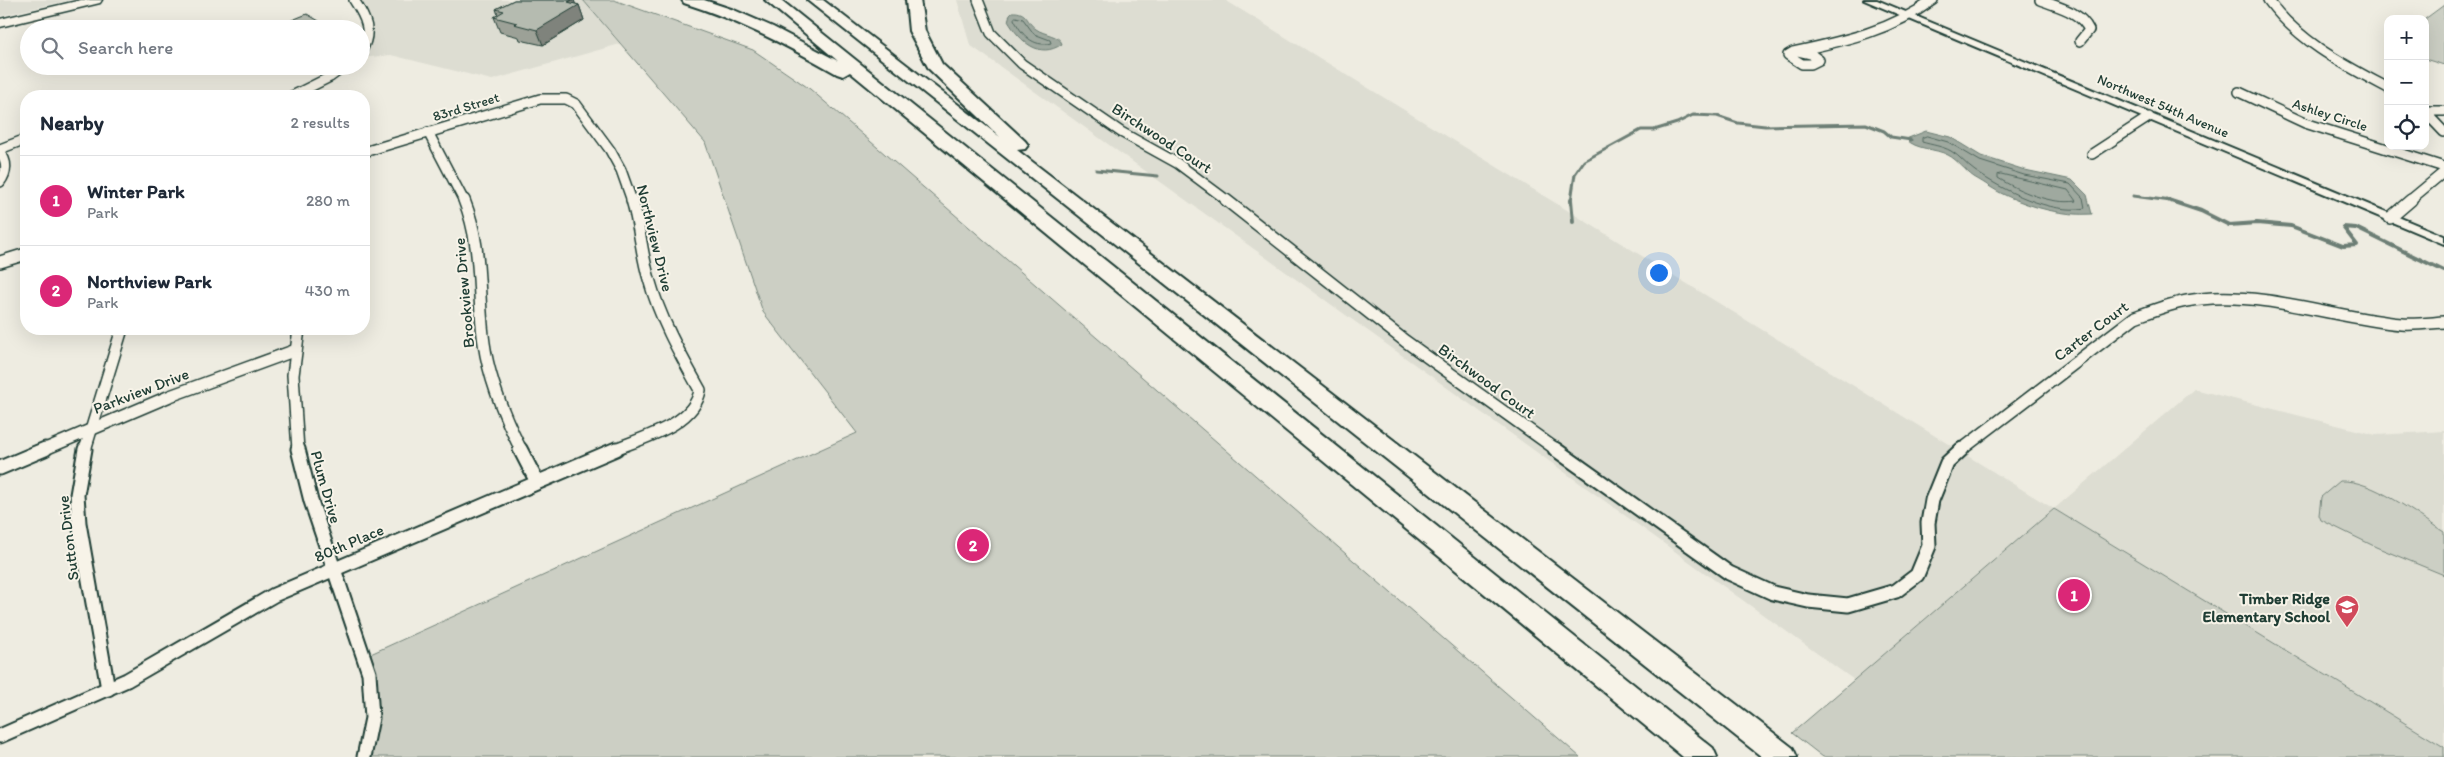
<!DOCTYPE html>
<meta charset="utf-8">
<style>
body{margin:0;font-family:Itim,sans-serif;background:#f2f2f3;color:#1f2937}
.controls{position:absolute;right:15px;top:15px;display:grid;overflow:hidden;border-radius:10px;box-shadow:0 5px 20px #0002}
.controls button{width:45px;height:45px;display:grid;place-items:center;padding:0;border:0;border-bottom:1px solid #e0e1e3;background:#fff;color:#1f2937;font:25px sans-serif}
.you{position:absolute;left:1658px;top:272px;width:18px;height:18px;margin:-12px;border:4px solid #fff;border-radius:50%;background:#1a73e8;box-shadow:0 0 0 8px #1a73e833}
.badge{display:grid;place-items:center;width:32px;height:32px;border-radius:50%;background:#db2777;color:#fff;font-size:16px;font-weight:700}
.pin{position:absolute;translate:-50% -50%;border:2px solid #fff;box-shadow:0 1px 5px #0006}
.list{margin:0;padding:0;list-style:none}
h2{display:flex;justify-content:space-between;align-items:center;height:65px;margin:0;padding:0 20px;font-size:21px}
h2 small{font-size:16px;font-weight:400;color:#747a83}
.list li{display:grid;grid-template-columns:32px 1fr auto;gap:15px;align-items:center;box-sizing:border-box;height:90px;padding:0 20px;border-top:1px solid #e0e1e3}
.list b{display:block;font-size:19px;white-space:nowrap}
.list p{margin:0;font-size:16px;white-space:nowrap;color:#747a83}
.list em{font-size:16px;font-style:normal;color:#747a83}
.icon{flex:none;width:28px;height:28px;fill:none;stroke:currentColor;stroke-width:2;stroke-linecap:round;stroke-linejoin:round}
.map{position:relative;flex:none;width:2444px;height:757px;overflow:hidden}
.search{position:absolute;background:#fff;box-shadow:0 5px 20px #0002;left:20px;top:20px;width:350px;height:55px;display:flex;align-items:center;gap:12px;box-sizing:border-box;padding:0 18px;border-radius:28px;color:#747a83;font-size:19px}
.panel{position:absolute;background:#fff;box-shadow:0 5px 20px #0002;left:20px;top:90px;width:350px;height:245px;border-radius:20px}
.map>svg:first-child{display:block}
.built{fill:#ddddd2}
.green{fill:#cccfc4;stroke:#76867c}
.water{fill:#9fa99f;stroke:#6c7e74}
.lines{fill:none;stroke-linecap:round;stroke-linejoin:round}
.shore{stroke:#52685f;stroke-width:1}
.stream-far1{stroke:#6c7e74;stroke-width:3}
.stream{stroke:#6c7e74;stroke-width:4}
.minor-far2-casing{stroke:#1f3d34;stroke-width:12}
.minor-far1-casing{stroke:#1f3d34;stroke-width:14}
.minor-casing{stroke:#1f3d34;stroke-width:17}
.tertiary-casing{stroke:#1f3d34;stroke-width:4}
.primary-casing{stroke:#1f3d34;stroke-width:3}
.motorway-casing{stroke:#1f3d34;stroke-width:4}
.minor-far2{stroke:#f7f3e8;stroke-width:9}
.minor-far1{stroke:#f7f3e8;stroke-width:11}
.minor{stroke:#f7f3e8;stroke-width:13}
.tertiary{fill:#f7f3e8;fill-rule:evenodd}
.primary{fill:#f7f3e8;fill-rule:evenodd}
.motorway{fill:#f7f3e8;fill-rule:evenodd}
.wall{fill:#9ca197;stroke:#1f3d34}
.shaded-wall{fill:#7f837b;stroke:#1f3d34}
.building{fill:#b5bbb0;stroke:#1f3d34}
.labels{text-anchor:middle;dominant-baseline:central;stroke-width:4;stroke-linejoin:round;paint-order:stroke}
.far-street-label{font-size:14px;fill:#1f3d34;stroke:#f7f3e8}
.street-label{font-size:16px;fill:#1f3d34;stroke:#f7f3e8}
.poi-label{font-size:16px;font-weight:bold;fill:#1f3d34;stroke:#f7f3e8;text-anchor:end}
</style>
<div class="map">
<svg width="2444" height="757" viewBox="0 0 2444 757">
<rect width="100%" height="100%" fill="#eeece1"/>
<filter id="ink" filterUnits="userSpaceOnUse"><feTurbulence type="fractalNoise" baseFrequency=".02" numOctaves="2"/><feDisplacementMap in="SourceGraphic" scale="10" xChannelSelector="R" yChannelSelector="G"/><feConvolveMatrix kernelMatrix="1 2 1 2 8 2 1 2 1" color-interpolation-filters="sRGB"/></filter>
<g filter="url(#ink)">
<!-- built -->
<g class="built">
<path d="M0 0H70L0 16Z"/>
<path d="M354 0H583L620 44 492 80 391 55 361 58V52L368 41Z"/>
<path d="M957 0H1225L2054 509 2194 389 2376 435 2444 431V747L2054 509 1854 680 970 45Z"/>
</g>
<!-- green -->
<g class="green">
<path d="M583 0H614L753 50 810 89 1580 757H364L368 743 364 657 857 433 763 312 705 142Z"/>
<path d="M2444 5V65L2425 59V19Z"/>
<path d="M2340 481C2372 479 2417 515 2444 532V575L2376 547 2321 520 2319 515 2321 497Z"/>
<path d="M2054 509 2444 747V757H1823L1792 733Z"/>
</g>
<!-- water -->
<g class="water">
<path d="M1012 12C1028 11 1026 22 1036 29 1044 35 1060 35 1062 44 1039 60 1020 41 1008 21L1010 14Z"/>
<path d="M1926 131 1950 137 1981 156 2025 170 2072 180 2087 195 2092 214C2064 216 2033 208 2007 196 1995 191 1985 183 1974 177 1965 171 1958 160 1948 155 1935 148 1916 150 1906 139Z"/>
</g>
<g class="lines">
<!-- shore -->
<g class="shore">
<path d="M1016 17 1023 19 1034 34 1050 40 1051 43C1033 48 1021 34 1014 19Z"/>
<path d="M1927 136 1948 142 1980 161 2024 175 2070 184 2083 198 2085 208C2052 215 2002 190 1975 171 1966 165 1960 156 1951 151 1942 146 1932 145 1922 142V138Z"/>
<path d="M2001 174 2068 190 2076 201C2051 205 2019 191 1998 178V175Z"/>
</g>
<!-- stream-far1 -->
<g class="stream-far1">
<path d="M1096 170 1158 176"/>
<path d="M2133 196 2171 201"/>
<path d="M1571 201 1575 174 1584 161 1641 130H1654L1677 123 1693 115 1717 116 1738 123 1765 126 1866 124 1884 131 1891 137 1911 140"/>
</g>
<!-- stream -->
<g class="stream">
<path d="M1571 200 1573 222"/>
<path d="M2168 200 2201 211 2229 225 2257 223 2291 226 2343 246 2357 245 2343 227 2356 228 2444 271"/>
</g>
<defs>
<g id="minor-far2">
<path d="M354 0C366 18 373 32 361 52"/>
<path d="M978 0 991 33 1022 64 1121 132 1177 163 1228 201"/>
<path d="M2040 0C2058 7 2080 11 2089 30L2080 41"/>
<path d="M2268 0C2299 42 2343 64 2388 88"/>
<path d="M1798 51 1811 54 1819 60 1811 64H1802L1788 55 1793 52C1843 41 1891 31 1933 0"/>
<path d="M2239 92 2305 123 2444 167"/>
<path d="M292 96 330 77 345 66"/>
<path d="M2425 111H2444"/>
<path d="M2425 112 2444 132"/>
<path d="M428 132 464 201"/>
<path d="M0 149 26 139"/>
<path d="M364 152 540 99H566L576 104 610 150 621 170 632 201"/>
<path d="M0 153C8 161 7 173 0 182"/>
<path d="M2092 154 2149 117"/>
<path d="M2409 201 2444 172"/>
</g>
<g id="minor-far1">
<path d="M464 200C483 247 477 294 484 343 489 380 504 416 521 450"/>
<path d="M1226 200 1405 341 1557 450"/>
<path d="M2390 218 2411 200"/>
<path d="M0 262 26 254"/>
<path d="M43 450 170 396 296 350"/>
<path d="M85 450 122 329"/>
<path d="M298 450 293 375 299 329"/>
<path d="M613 450C641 438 695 425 700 390 680 354 660 319 649 279 641 253 640 226 632 200"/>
<path d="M1961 450 2135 317C2157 309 2178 301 2201 299 2269 292 2335 318 2402 324 2416 325 2430 323 2444 322"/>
</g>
<g id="minor">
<path d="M85 449 77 495 79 523 108 689"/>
<path d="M298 449 311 501 369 673 372 718 364 757"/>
<path d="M520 449 537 482"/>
<path d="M1555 449 1729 573 1773 593 1808 601 1848 605 1896 591 1917 575 1929 546 1928 523 1932 500 1947 463 1962 449"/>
<path d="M0 468 45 449"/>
<path d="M0 736 127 680 274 595 616 449"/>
</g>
<path id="tertiary" d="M1864 0H1877L2444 236V244Z"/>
<path id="primary" d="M81 0H102L100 3 0 27V19Z"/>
<g id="motorway">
<path d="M682 0H704L734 10 773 27 838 61 765 0H781L1713 748 1717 757H1683L850 72 843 76 837 74C788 46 738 20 684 3Z"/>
<path d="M807 0H823L1000 137 929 69 909 31 906 0H920L925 31 942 64 1025 141 1028 145 1025 149 1017 150 1793 748 1797 757H1762Z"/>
</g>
</defs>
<!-- minor-far2 casing -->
<use href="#minor-far2" class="minor-far2-casing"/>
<!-- minor-far1 casing -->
<use href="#minor-far1" class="minor-far1-casing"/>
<!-- minor casing -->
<use href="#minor" class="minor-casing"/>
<!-- tertiary casing -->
<use href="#tertiary" class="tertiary-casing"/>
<!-- primary casing -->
<use href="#primary" class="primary-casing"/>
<!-- motorway casing -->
<use href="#motorway" class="motorway-casing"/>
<!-- minor-far2 -->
<use href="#minor-far2" class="minor-far2"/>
<!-- minor-far1 -->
<use href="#minor-far1" class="minor-far1"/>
<!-- minor -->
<use href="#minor" class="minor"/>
<!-- tertiary -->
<use href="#tertiary" class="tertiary"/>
<!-- primary -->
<use href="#primary" class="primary"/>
<!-- motorway -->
<use href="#motorway" class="motorway"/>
</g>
<!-- wall -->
<path class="wall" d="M514 0H574L575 4 579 5 584 20 543 45 520 40 519 37 500 32 494 17 498 15 496 9Z"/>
<!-- shaded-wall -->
<g class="shaded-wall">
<path d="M572 0H574L576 6 579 5 584 20 543 45 537 30 568 2Z"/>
<path d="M319 21 323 29H300Z"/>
</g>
<!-- building -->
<g class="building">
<path d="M514 0H572L568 2 579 5 537 30 514 24 517 23 494 17 504 11 496 9Z"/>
<path d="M307 14 319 21 300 29H270Z"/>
</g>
</g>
<!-- icons -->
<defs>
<symbol id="school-pin" viewBox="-11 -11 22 30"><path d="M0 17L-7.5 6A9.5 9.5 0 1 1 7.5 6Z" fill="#d1495b" stroke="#f7f3e8"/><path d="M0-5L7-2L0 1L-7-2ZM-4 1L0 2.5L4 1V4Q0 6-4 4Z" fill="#fff"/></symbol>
</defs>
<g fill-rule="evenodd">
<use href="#school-pin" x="2333" y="593" width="28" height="38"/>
</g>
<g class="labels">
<!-- far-street labels -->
<g class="far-street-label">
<text transform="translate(2163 106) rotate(23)">Northwest 54th Avenue</text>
<text transform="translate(466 107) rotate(-17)">83rd Street</text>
<text transform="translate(2330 115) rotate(18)">Ashley Circle</text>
</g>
<!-- street labels -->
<g class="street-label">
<text transform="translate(1162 138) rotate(33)">Birchwood Court</text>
<text transform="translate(655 238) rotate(76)">Northview Drive</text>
<text transform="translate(464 293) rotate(-95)">Brookview Drive</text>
<text transform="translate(2091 331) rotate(-37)">Carter Court</text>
<text transform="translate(1487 381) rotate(36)">Birchwood Court</text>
<text transform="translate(141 391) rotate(-21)">Parkview Drive</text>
<text transform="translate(326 487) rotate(74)">Plum Drive</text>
<text transform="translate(68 538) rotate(-97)">Sutton Drive</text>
<text transform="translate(349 543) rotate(-23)">80th Place</text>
</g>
<!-- poi labels -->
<g class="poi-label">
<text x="2330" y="598">Timber Ridge<tspan x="2330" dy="18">Elementary School</tspan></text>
</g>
</g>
</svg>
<div class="controls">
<button>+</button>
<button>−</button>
<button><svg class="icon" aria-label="locate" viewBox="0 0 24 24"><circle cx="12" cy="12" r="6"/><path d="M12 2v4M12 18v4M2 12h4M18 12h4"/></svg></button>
</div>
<div class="you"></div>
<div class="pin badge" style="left:2074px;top:595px">1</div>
<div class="pin badge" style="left:973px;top:545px">2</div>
<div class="search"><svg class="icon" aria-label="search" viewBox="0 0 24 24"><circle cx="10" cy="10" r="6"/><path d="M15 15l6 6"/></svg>Search here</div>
<section class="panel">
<h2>Nearby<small>2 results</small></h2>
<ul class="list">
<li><span class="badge">1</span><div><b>Winter Park</b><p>Park</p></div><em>280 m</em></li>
<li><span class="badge">2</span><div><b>Northview Park</b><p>Park</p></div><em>430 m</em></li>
</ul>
</section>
</div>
